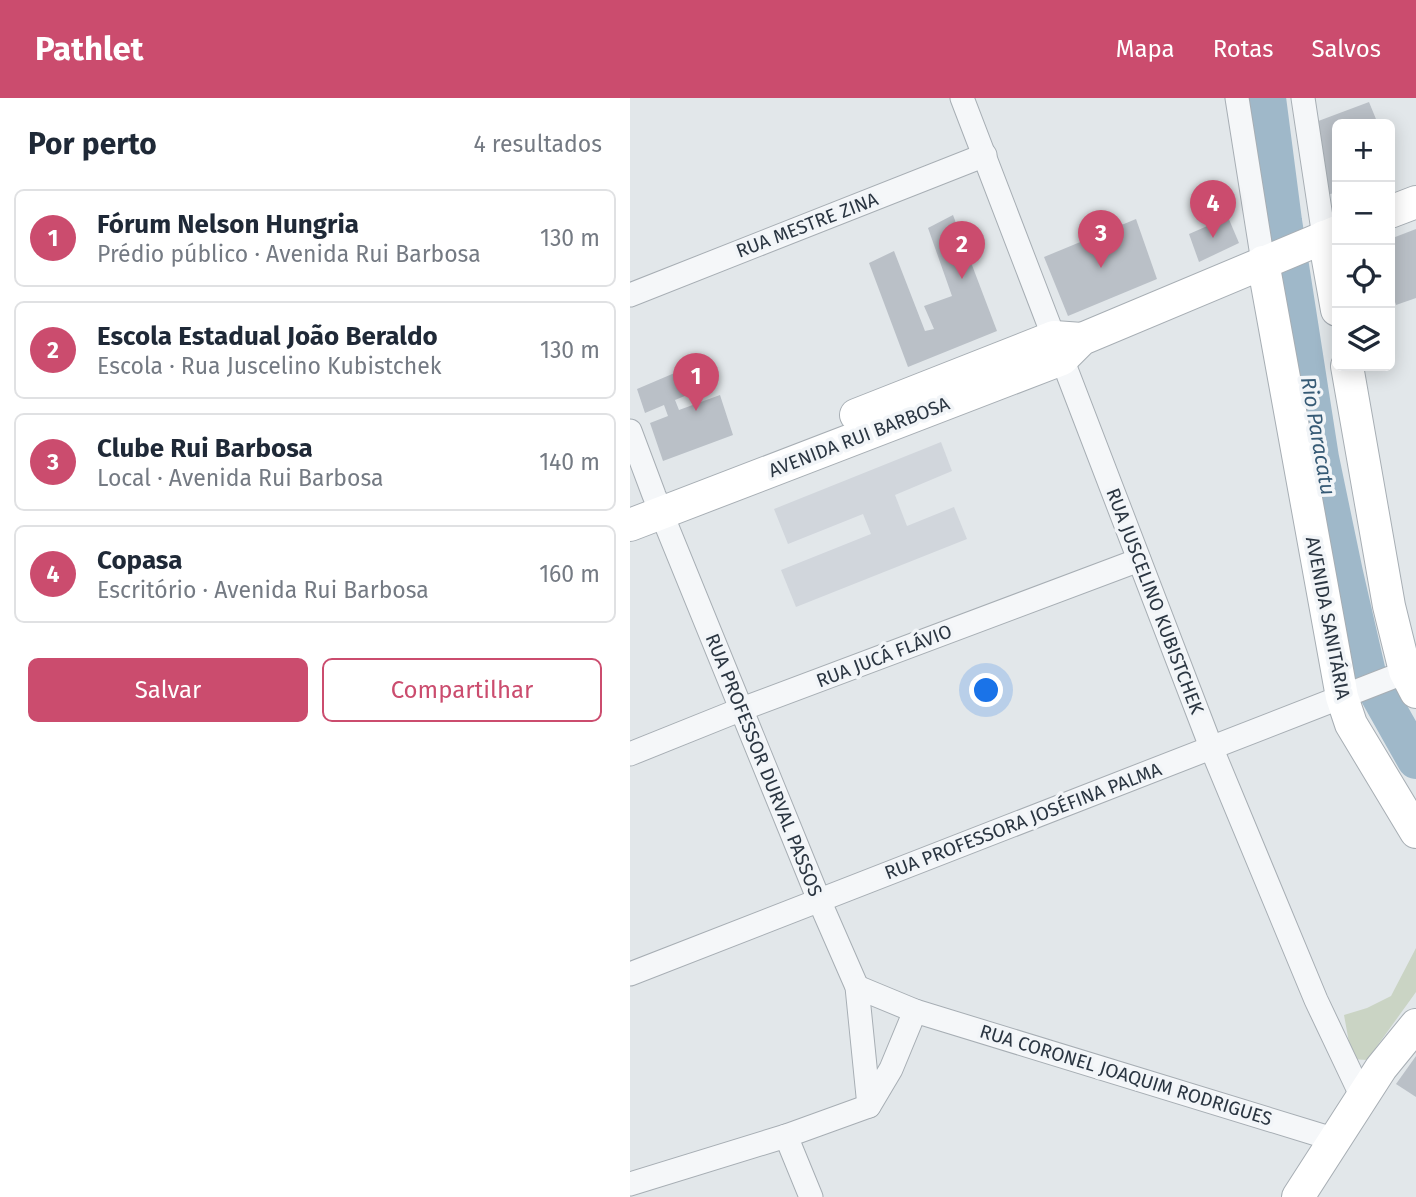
<!DOCTYPE html>
<html lang="pt">
<meta charset="utf-8">
<style>
body{margin:0;font-family:"Fira Sans",sans-serif;background:#f2f2f3;color:#1f2937}
.controls{position:absolute;right:21px;top:21px;display:grid;overflow:hidden;border-radius:10px;box-shadow:0 4px 18px #0003}
.controls button{width:63px;height:63px;display:grid;place-items:center;padding:0;border:0;border-bottom:2px solid #e0e1e3;background:#fff;color:#1f2937;font:35px sans-serif}
.you{position:absolute;left:357px;top:593px;width:24px;height:24px;margin:-18px;border:5px solid #fff;border-radius:50%;background:#1a73e8;box-shadow:0 0 0 10px #1a73e833}
.badge{display:grid;place-items:center;width:46px;height:46px;border-radius:50%;background:#cb4c6e;color:#fff;font-size:23px;font-weight:700}
.pin{position:absolute;translate:-50% -58px;filter:drop-shadow(0 2px 4px #0008)}
.pin::after{content:'';position:absolute;top:37px;width:24px;height:21px;background:inherit;clip-path:polygon(0 0,100% 0,50% 100%)}
.list{margin:0;padding:0;list-style:none}
h2{display:flex;justify-content:space-between;align-items:center;height:91px;margin:0;padding:0 28px;font-size:30px}
h2 small{font-size:23px;font-weight:400;color:#747a83}
.list li{display:grid;grid-template-columns:46px 1fr auto;gap:21px;align-items:center;box-sizing:border-box;height:98px;margin:0 14px 14px;padding:0 14px;border:2px solid #e0e1e3;border-radius:10px}
.list b{display:block;font-size:26px;white-space:nowrap}
.list p{margin:0;font-size:23px;white-space:nowrap;color:#747a83}
.list em{font-size:23px;font-style:normal;color:#747a83}
.actions{display:flex;gap:14px;padding:21px 28px}
.actions a{flex:1;padding:16px 0;border:2px solid #cb4c6e;border-radius:10px;text-align:center;font-size:24px;color:#cb4c6e}
.actions .main{background:#cb4c6e;color:#fff}
.icon{flex:none;width:38px;height:38px;fill:none;stroke:currentColor;stroke-width:2;stroke-linecap:round;stroke-linejoin:round}
.map{position:relative;flex:none;width:786px;height:1099px;overflow:hidden}
header{display:flex;align-items:center;gap:42px;box-sizing:border-box;height:98px;padding:0 35px;background:#cb4c6e;color:#fff}
header strong{font-size:33px}
nav{display:flex;gap:38px;margin-inline-start:auto;font-size:24px}
main{display:flex}
aside{flex:1;background:#fff}
.map>svg:first-child{display:block}
.built{fill:#d1d6dc}
.green{fill:#cad4c4}
.lines{fill:none;stroke-linecap:round;stroke-linejoin:round}
.river{stroke:#9fb8c9;stroke-width:38}
.building{fill:#bac0c7}
.street-casing{stroke:#a7aeb4;stroke-width:25}
.secondary-casing{stroke:#a7aeb4;stroke-width:34}
.street{stroke:#f5f7f9;stroke-width:23}
.secondary{stroke:#fff;stroke-width:32}
.labels{text-anchor:middle;dominant-baseline:central;stroke-width:7;stroke-linejoin:round;paint-order:stroke}
.street-label{font-size:19px;fill:#2b3642;stroke:#f2f5f8}
.water-label{font-size:21px;font-style:italic;fill:#365a75;stroke:#f2f5f8}
</style>
<header>
<strong>Pathlet</strong>
<nav><a>Mapa</a><a>Rotas</a><a>Salvos</a></nav>
</header>
<main>
<aside>
<h2>Por perto<small>4 resultados</small></h2>
<ul class="list">
<li><span class="badge">1</span><div><b>Fórum Nelson Hungria</b><p>Prédio público · Avenida Rui Barbosa</p></div><em>130 m</em></li>
<li><span class="badge">2</span><div><b>Escola Estadual João Beraldo</b><p>Escola · Rua Juscelino Kubistchek</p></div><em>130 m</em></li>
<li><span class="badge">3</span><div><b>Clube Rui Barbosa</b><p>Local · Avenida Rui Barbosa</p></div><em>140 m</em></li>
<li><span class="badge">4</span><div><b>Copasa</b><p>Escritório · Avenida Rui Barbosa</p></div><em>160 m</em></li>
</ul>
<div class="actions"><a class="main">Salvar</a><a>Compartilhar</a></div>
</aside>
<div class="map">
<svg width="786" height="1099" viewBox="0 0 786 1099">
<rect width="100%" height="100%" fill="#e2e7ea"/>
<!-- built -->
<path class="built" d="M311 344 322 373 265 397 277 428 324 409 337 441 166 509 151 472 241 436 233 416 158 446 144 411Z"/>
<!-- green -->
<path class="green" d="M786 850V894L737 962 722 961 714 917 737 910 761 898Z"/>
<g class="lines">
<!-- river -->
<path class="river" d="M637 0 653 123 690 360 714 475 737 575 786 662"/>
</g>
<!-- building -->
<g class="building">
<path d="M739 4 748 26H707V94L694 98 683 25Z"/>
<path d="M323 117 367 233 278 269 239 165 264 153 295 233 304 231 294 208 322 198 298 130Z"/>
<path d="M598 119 609 145 569 164 559 136Z"/>
<path d="M506 121 527 181 438 218 414 159Z"/>
<path d="M786 131V200L766 207 760 189V141Z"/>
<path d="M75 262 84 286 45 302 49 312 90 297 103 337 33 363 20 325 38 318 34 307 15 315 7 291Z"/>
<path d="M786 958V999L766 986Z"/>
</g>
<g class="lines">
<defs>
<g id="street">
<path d="M332 0 581 649 686 902 732 999"/>
<path d="M607 0 633 164"/>
<path d="M673 0 694 139"/>
<path d="M0 197 355 57"/>
<path d="M0 333 24 397 189 802 227 889 239 1008"/>
<path d="M0 656 112 611 509 462"/>
<path d="M0 876 786 570"/>
<path d="M227 889 285 913 706 1042"/>
<path d="M156 1038 181 1099"/>
<path d="M0 1086 156 1038 239 1008 261 971 285 913"/>
</g>
<g id="secondary">
<path d="M760 114 786 104"/>
<path d="M694 139 707 212"/>
<path d="M633 164 712 599 721 626 786 734"/>
<path d="M717 268 759 508 775 573 786 594"/>
<path d="M226 317 424 239 452 241"/>
<path d="M0 427 432 261 452 241 707 134"/>
<path d="M668 1099 751 970 786 927"/>
</g>
</defs>
<!-- street casing -->
<use href="#street" class="street-casing"/>
<!-- secondary casing -->
<use href="#secondary" class="secondary-casing"/>
<!-- street -->
<use href="#street" class="street"/>
<!-- secondary -->
<use href="#secondary" class="secondary"/>
</g>
<g class="labels">
<!-- street labels -->
<g class="street-label">
<text transform="translate(177 127) rotate(-21)">RUA MESTRE ZINA</text>
<text transform="translate(229 339) rotate(-21)">AVENIDA RUI BARBOSA</text>
<text transform="translate(525 503) rotate(69)">RUA JUSCELINO KUBISTCHEK</text>
<text transform="translate(698 520) rotate(79)">AVENIDA SANITÁRIA</text>
<text transform="translate(254 558) rotate(-21)">RUA JUCÁ FLÁVIO</text>
<text transform="translate(134 667) rotate(68)">RUA PROFESSOR DURVAL PASSOS</text>
<text transform="translate(393 723) rotate(-21)">RUA PROFESSORA JOSÉFINA PALMA</text>
<text transform="translate(496 977) rotate(17)">RUA CORONEL JOAQUIM RODRIGUES</text>
</g>
<!-- water labels -->
<g class="water-label">
<text transform="translate(688 338) rotate(80)">Rio Paracatu</text>
</g>
</g>
</svg>
<div class="controls">
<button>+</button>
<button>−</button>
<button><svg class="icon" aria-label="locate" viewBox="0 0 24 24"><circle cx="12" cy="12" r="6"/><path d="M12 2v4M12 18v4M2 12h4M18 12h4"/></svg></button>
<button><svg class="icon" aria-label="layers" viewBox="0 0 24 24"><path d="M12 4l9 5-9 5-9-5zM3 14l9 5 9-5"/></svg></button>
</div>
<div class="you"></div>
<div class="pin badge" style="left:66px;top:313px">1</div>
<div class="pin badge" style="left:332px;top:181px">2</div>
<div class="pin badge" style="left:471px;top:170px">3</div>
<div class="pin badge" style="left:583px;top:140px">4</div>
</div>
</main>
